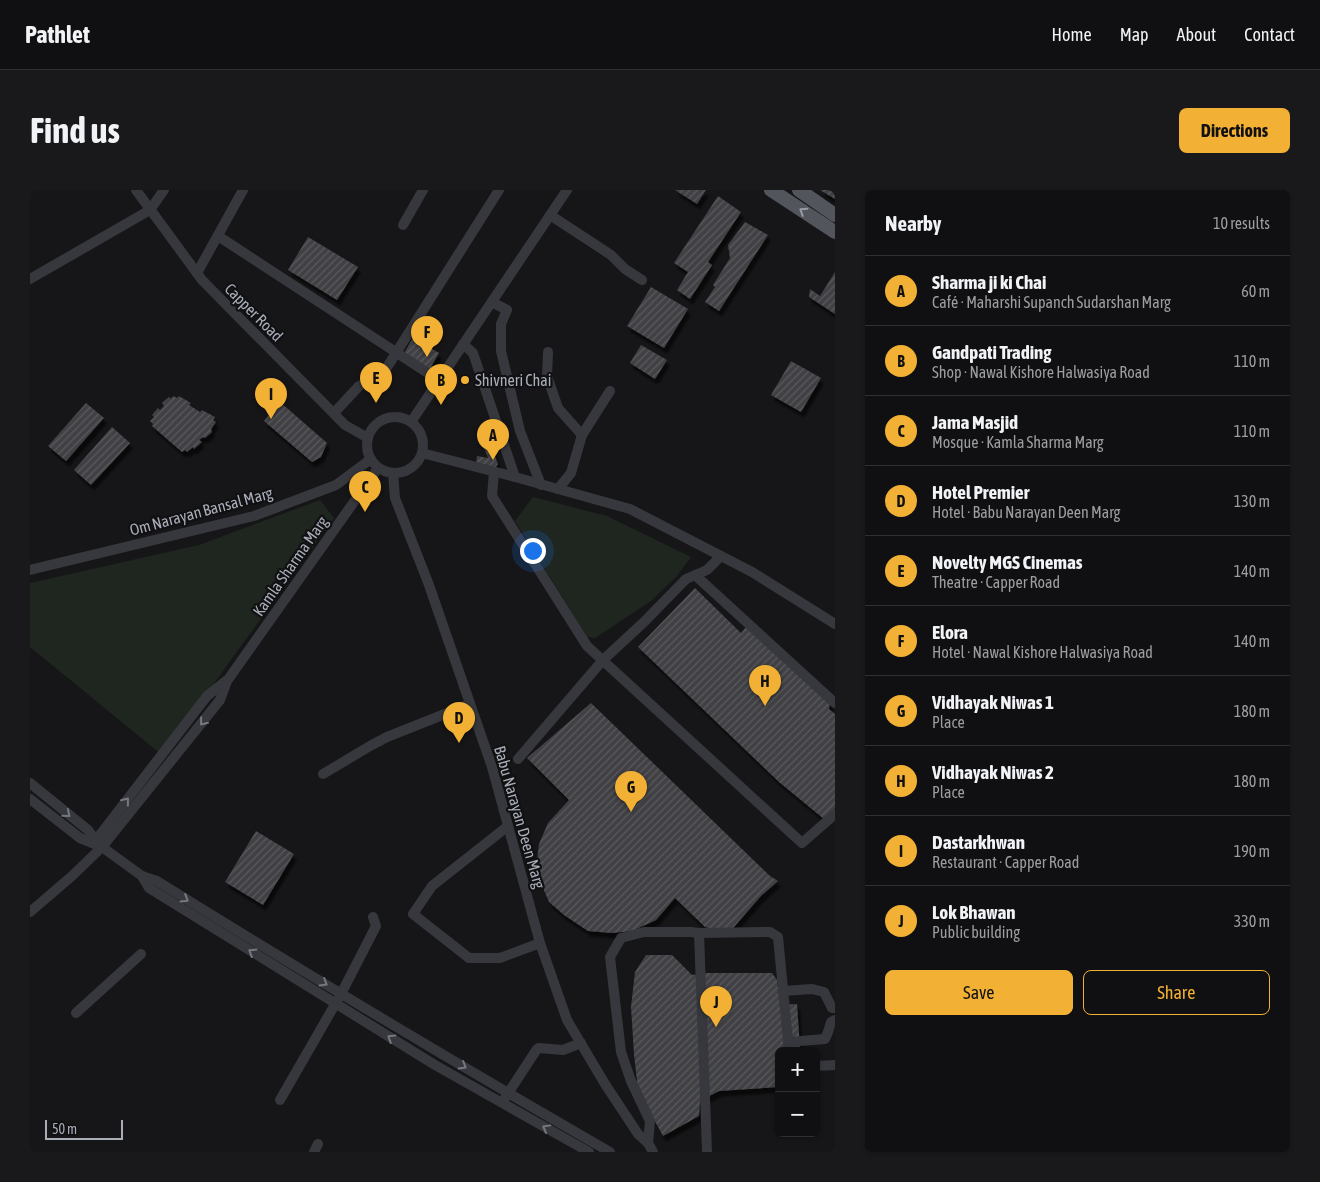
<!DOCTYPE html>
<meta charset="utf-8">
<style>
body{margin:0;font-family:"Asap Condensed",sans-serif;background:#19191b;color:#f1f3f6}
.controls{position:absolute;right:15px;bottom:15px;display:grid;overflow:hidden;border-radius:8px;box-shadow:0 1px 4px #0004}
.controls button{width:45px;height:45px;display:grid;place-items:center;padding:0;border:0;border-bottom:1px solid #303032;background:#101012;color:#f1f3f6;font:25px sans-serif}
.scale{position:absolute;left:15px;bottom:12px;width:78px;box-sizing:border-box;padding-left:5px;border:2px solid #a8adb8;border-top:0;font-size:14px;line-height:18px;white-space:nowrap;color:#a8adb8;-webkit-text-stroke:4px #111113;paint-order:stroke}
.you{position:absolute;left:502px;top:360px;width:18px;height:18px;margin:-12px;border:4px solid #fff;border-radius:50%;background:#1a73e8;box-shadow:0 0 0 8px #1a73e833}
.badge{display:grid;place-items:center;width:32px;height:32px;border-radius:50%;background:#f2b134;color:#111;font-size:16px;font-weight:700}
.pin{position:absolute;translate:-50% -41px;filter:drop-shadow(0 1px 2px #0008)}
.pin::after{content:'';position:absolute;top:26px;width:18px;height:15px;background:inherit;clip-path:polygon(0 0,100% 0,50% 100%)}
.list{margin:0;padding:0;list-style:none}
h2{display:flex;justify-content:space-between;align-items:center;height:65px;margin:0;padding:0 20px;font-size:21px}
h2 small{font-size:16px;font-weight:400;color:#9c9d9f}
.list li{display:grid;grid-template-columns:32px 1fr auto;gap:15px;align-items:center;box-sizing:border-box;height:70px;padding:0 20px;border-top:1px solid #303032}
.list b{display:block;font-size:19px;white-space:nowrap}
.list p{margin:0;font-size:16px;white-space:nowrap;color:#9c9d9f}
.list em{font-size:16px;font-style:normal;color:#9c9d9f}
.actions{display:flex;gap:10px;padding:15px 20px}
.actions a{flex:1;padding:11px 0;border:1px solid #f2b134;border-radius:8px;text-align:center;font-size:18px;color:#f2b134}
.actions .main{background:#f2b134;color:#111}
.map{position:relative;flex:none;width:805px;height:962px;overflow:hidden;border-radius:8px}
header{display:flex;align-items:center;gap:30px;box-sizing:border-box;height:70px;padding:0 25px;background:#101012;border-bottom:1px solid #303032}
header strong{font-size:24px}
nav{display:flex;gap:28px;margin-inline-start:auto;font-size:18px}
.intro{display:flex;align-items:center;justify-content:space-between;box-sizing:border-box;height:120px;padding:0 30px}
h1{margin:0;font-size:35px}
.button{padding:12px 22px;border-radius:8px;background:#f2b134;color:#111;font-size:18px;font-weight:700}
main{display:flex;gap:30px;padding:0 30px}
aside{flex:1;background:#101012;border-radius:8px;box-shadow:0 1px 4px #0004}
.map>svg:first-child{display:block}
.park{fill:#1e261f}
.building{fill:url(#building-hatch);filter:url(#shadow)}
.lines{fill:none;stroke-linecap:round;stroke-linejoin:round}
.minor{stroke:#37383d;stroke-width:10}
.major{stroke:#53555c;stroke-width:14}
.oneway{stroke:#979ba6}
.oneway2{stroke:#757881}
.poi-dot{fill:#f2b134;stroke:#111113;stroke-width:2}
.labels{text-anchor:middle;dominant-baseline:central;stroke-width:4.5;stroke-linejoin:round;paint-order:stroke}
.street-label{font-size:16px;fill:#a8adb8;stroke:#111113}
.poi-label{font-size:16px;fill:#a8adb8;stroke:#111113;text-anchor:start}
</style>
<header>
<strong>Pathlet</strong>
<nav><a>Home</a><a>Map</a><a>About</a><a>Contact</a></nav>
</header>
<div class="intro"><h1>Find us</h1><a class="button">Directions</a></div>
<main>
<div class="map">
<svg width="805" height="962" viewBox="0 0 805 962">
<defs>
<pattern id="building-hatch" width="6" height="6" patternUnits="userSpaceOnUse" patternTransform="scale(1.25)"><rect width="6" height="6" fill="#404145"/><path d="M-1 1l2-2M0 6l6-6M5 7l2-2" fill="none" stroke="#595a5e"/></pattern>
<filter id="shadow"><feDropShadow dx="3" dy="5.5" stdDeviation="1" flood-color="#0009"/></filter>
</defs>
<rect width="100%" height="100%" fill="#161618"/>
<!-- park -->
<g class="park">
<path d="M503 307 577 326 661 367 647 386 621 411 565 448 557 447 485 331Z"/>
<path d="M290 310 304 328 132 565 0 457V393L169 355Z"/>
</g>
<!-- building -->
<g class="building">
<path d="M645 0H676L667 14Z"/>
<path d="M790 0H805V9Z"/>
<path d="M688 6 711 22 678 72 682 75 660 109 647 100 658 82 644 73Z"/>
<path d="M715 32 738 45 689 121 675 112 685 97 683 95 700 68 698 55Z"/>
<path d="M278 47 328 77 307 110 258 80Z"/>
<path d="M805 82V124L779 107 780 99 790 106Z"/>
<path d="M621 97 658 119 634 158 597 136Z"/>
<path d="M383 148 409 163 398 182 373 165Z"/>
<path d="M611 155 637 170 625 189 600 173Z"/>
<path d="M761 171 791 188 771 222 741 205Z"/>
<path d="M143 206 147 208 149 206 161 213 159 215 170 222 172 220 185 227 183 230 186 232 181 239 182 242 175 248 173 247 169 250 172 252 164 259 163 257 157 262 155 260 152 262 122 236 123 234 120 231 124 227 122 225 128 218 130 220 134 216 132 213 139 207 141 209Z"/>
<path d="M250 212 297 253 291 267 282 272 234 231Z"/>
<path d="M56 213 74 228 36 271 18 256Z"/>
<path d="M82 237 100 253 61 295 44 280Z"/>
<path d="M459 251 468 274 465 278 446 273 447 266 458 268 452 253Z"/>
<path d="M665 398 711 443 716 437 800 513 799 519 805 524V618L794 629 749 592 608 457Z"/>
<path d="M561 513 740 686 748 691 731 706 703 738 685 740 675 737 645 708 626 730 602 741 582 743 558 741 534 725 519 712 510 691 507 670 509 654 518 633 539 610 497 568Z"/>
<path d="M226 641 264 664 233 715 195 692Z"/>
<path d="M616 765H642L662 785 677 783H742L747 790 750 815 767 814 770 858 749 861V897L689 901 670 911 669 926 633 946 608 900 604 864 601 817 605 782Z"/>
</g>
<g class="lines">
<!-- minor -->
<g class="minor">
<path d="M106 0 172 90 315 235 338 248"/>
<path d="M520 25 581 65 595 79 612 90"/>
<path d="M373 35 393 0"/>
<path d="M188 46 410 191"/>
<path d="M167 83 213 0"/>
<path d="M0 89 120 20 134 0"/>
<path d="M462 112 477 120 471 134V161L490 241 511 295"/>
<path d="M433 154 443 163 485 287"/>
<path d="M518 162 517 186 528 218 552 245"/>
<path d="M304 223 329 196 354 182 469 0"/>
<circle cx="365" cy="255" r="28"/>
<path d="M381 232 537 0"/>
<path d="M392 263 485 287 600 319 722 382 805 434"/>
<path d="M464 282 462 306 557 456 772 653 805 624"/>
<path d="M363 283 365 308 399 395 462 577 510 753 537 830 575 894 608 944 618 953 623 962"/>
<path d="M528 299 541 283 552 245 580 201"/>
<path d="M0 380 224 326 306 295 341 269"/>
<path d="M665 385 805 513"/>
<path d="M488 569 573 470 614 432 656 389 677 380 691 366"/>
<path d="M293 584 340 556 357 547 440 514"/>
<path d="M0 593 58 640 69 655"/>
<path d="M0 609 50 648 72 657 112 686 127 691C276 784 427 874 580 962"/>
<path d="M478 636 402 696 383 724 439 768H470L510 753"/>
<path d="M66 650 177 506 196 491"/>
<path d="M112 686 119 698 405 875 559 962"/>
<path d="M0 722 42 686 72 657 190 510 197 491 348 278"/>
<path d="M754 801 782 799 794 802 802 818H805"/>
<path d="M46 823 111 764"/>
<path d="M758 852 795 849 798 842 801 832 805 830"/>
<path d="M786 876 805 875"/>
<path d="M475 908 507 859 509 858 533 860 551 853"/>
<path d="M250 910 311 804 346 736 343 727"/>
<path d="M618 953 620 931 601 891 591 862 580 767 591 748 614 742H661L669 743"/>
<path d="M284 962 288 954"/>
<path d="M677 962 669 743 740 742 748 747 759 861"/>
</g>
<!-- major -->
<g class="major">
<path d="M741 0 805 42"/>
<path d="M769 0 805 25"/>
</g>
</g>
<!-- one-way arrows -->
<defs><path id="oneway-chevron" d="M-2-3.5L2.5 0L-2 3.5" fill="none" stroke-width="1.6" stroke-linecap="round" stroke-linejoin="round" transform="scale(1.25)"/></defs>
<use class="oneway" href="#oneway-chevron" transform="translate(773 21) rotate(-147)"/>
<g class="oneway2">
<use href="#oneway-chevron" transform="translate(173 532) rotate(129)"/>
<use href="#oneway-chevron" transform="translate(96 611) rotate(-52)"/>
<use href="#oneway-chevron" transform="translate(37 624) rotate(39)"/>
<use href="#oneway-chevron" transform="translate(155 709) rotate(32)"/>
<use href="#oneway-chevron" transform="translate(222 762) rotate(-148)"/>
<use href="#oneway-chevron" transform="translate(294 793) rotate(31)"/>
<use href="#oneway-chevron" transform="translate(361 848) rotate(-148)"/>
<use href="#oneway-chevron" transform="translate(433 876) rotate(31)"/>
<use href="#oneway-chevron" transform="translate(516 938) rotate(-151)"/>
</g>
<!-- markers -->
<circle class="poi-dot" cx="435" cy="190" r="5"/>
<g class="labels">
<!-- street labels -->
<g class="street-label">
<text transform="translate(224 122) rotate(45)">Capper Road</text>
<text transform="translate(171 321) rotate(-15)">Om Narayan Bansal Marg</text>
<text transform="translate(260 376) rotate(-55)">Kamla Sharma Marg</text>
<text transform="translate(490 627) rotate(74)">Babu Narayan Deen Marg</text>
</g>
<!-- poi labels -->
<g class="poi-label">
<text x="445" y="190">Shivneri Chai</text>
</g>
</g>
</svg>
<div class="controls">
<button>+</button>
<button>−</button>
</div>
<div class="scale">50 m</div>
<div class="you"></div>
<div class="pin badge" style="left:463px;top:270px">A</div>
<div class="pin badge" style="left:411px;top:215px">B</div>
<div class="pin badge" style="left:335px;top:322px">C</div>
<div class="pin badge" style="left:429px;top:553px">D</div>
<div class="pin badge" style="left:346px;top:213px">E</div>
<div class="pin badge" style="left:397px;top:167px">F</div>
<div class="pin badge" style="left:601px;top:622px">G</div>
<div class="pin badge" style="left:735px;top:516px">H</div>
<div class="pin badge" style="left:241px;top:229px">I</div>
<div class="pin badge" style="left:686px;top:837px">J</div>
</div>
<aside>
<h2>Nearby<small>10 results</small></h2>
<ul class="list">
<li><span class="badge">A</span><div><b>Sharma ji ki Chai</b><p>Café · Maharshi Supanch Sudarshan Marg</p></div><em>60 m</em></li>
<li><span class="badge">B</span><div><b>Gandpati Trading</b><p>Shop · Nawal Kishore Halwasiya Road</p></div><em>110 m</em></li>
<li><span class="badge">C</span><div><b>Jama Masjid</b><p>Mosque · Kamla Sharma Marg</p></div><em>110 m</em></li>
<li><span class="badge">D</span><div><b>Hotel Premier</b><p>Hotel · Babu Narayan Deen Marg</p></div><em>130 m</em></li>
<li><span class="badge">E</span><div><b>Novelty MGS Cinemas</b><p>Theatre · Capper Road</p></div><em>140 m</em></li>
<li><span class="badge">F</span><div><b>Elora</b><p>Hotel · Nawal Kishore Halwasiya Road</p></div><em>140 m</em></li>
<li><span class="badge">G</span><div><b>Vidhayak Niwas 1</b><p>Place</p></div><em>180 m</em></li>
<li><span class="badge">H</span><div><b>Vidhayak Niwas 2</b><p>Place</p></div><em>180 m</em></li>
<li><span class="badge">I</span><div><b>Dastarkhwan</b><p>Restaurant · Capper Road</p></div><em>190 m</em></li>
<li><span class="badge">J</span><div><b>Lok Bhawan</b><p>Public building</p></div><em>330 m</em></li>
</ul>
<div class="actions"><a class="main">Save</a><a>Share</a></div>
</aside>
</main>
